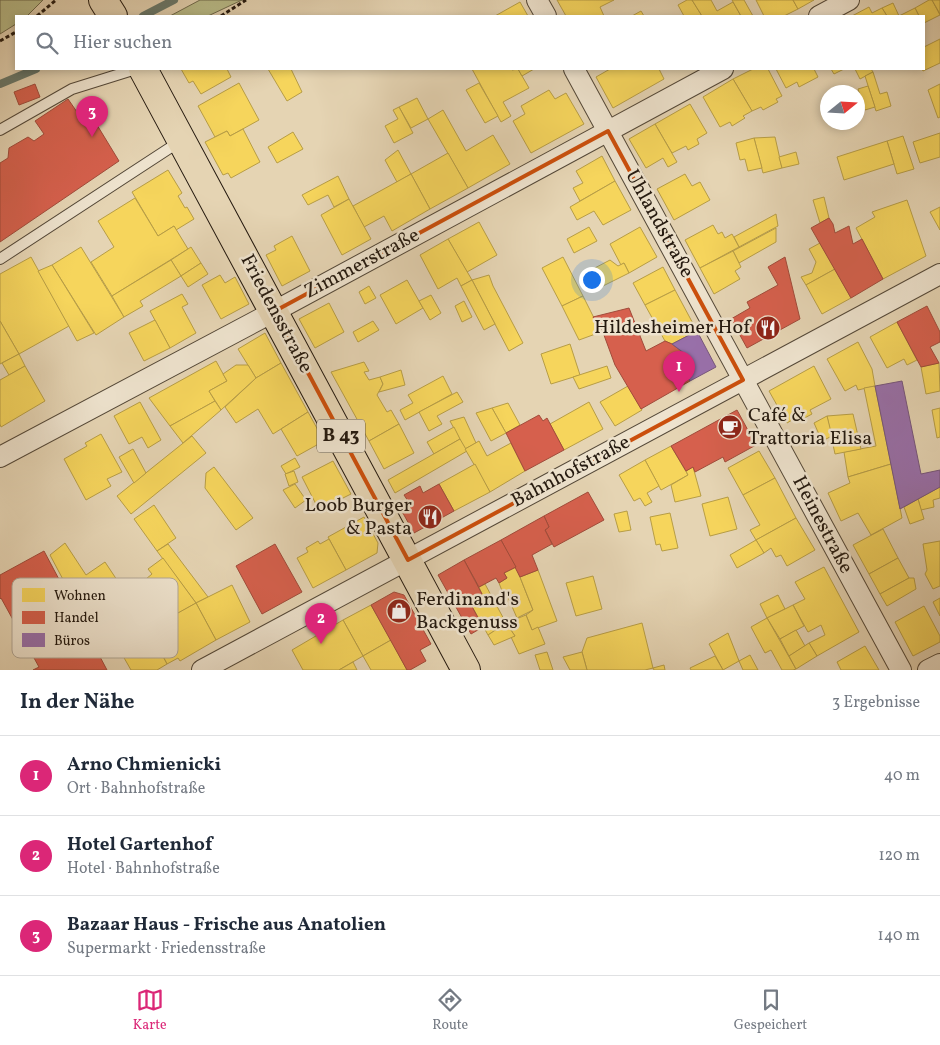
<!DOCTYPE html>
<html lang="de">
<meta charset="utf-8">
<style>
body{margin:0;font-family:Vollkorn,serif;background:#f2f2f3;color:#1f2937}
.compass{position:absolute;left:820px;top:85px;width:45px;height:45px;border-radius:50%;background:#fff;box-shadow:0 2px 8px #0003;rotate:72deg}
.you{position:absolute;left:591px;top:279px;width:18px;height:18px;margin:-12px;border:4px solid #fff;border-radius:50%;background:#1a73e8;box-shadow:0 0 0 8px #1a73e833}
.badge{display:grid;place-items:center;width:32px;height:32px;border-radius:50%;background:#db2777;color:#fff;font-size:16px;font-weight:700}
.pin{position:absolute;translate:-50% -41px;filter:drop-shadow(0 1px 2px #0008)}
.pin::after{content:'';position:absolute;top:26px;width:18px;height:15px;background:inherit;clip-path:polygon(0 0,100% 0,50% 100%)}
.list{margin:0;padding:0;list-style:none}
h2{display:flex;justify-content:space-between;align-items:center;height:65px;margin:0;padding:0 20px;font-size:21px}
h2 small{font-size:16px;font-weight:400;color:#747a83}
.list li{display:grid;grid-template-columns:32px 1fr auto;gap:15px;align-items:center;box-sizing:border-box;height:80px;padding:0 20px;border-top:1px solid #e0e1e3}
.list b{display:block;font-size:19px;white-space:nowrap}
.list p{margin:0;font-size:16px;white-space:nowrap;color:#747a83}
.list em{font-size:16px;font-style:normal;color:#747a83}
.icon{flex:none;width:28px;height:28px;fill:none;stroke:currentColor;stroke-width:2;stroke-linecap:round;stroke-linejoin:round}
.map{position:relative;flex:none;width:940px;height:670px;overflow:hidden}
.search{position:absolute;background:#fff;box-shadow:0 2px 8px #0003;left:15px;right:15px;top:15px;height:55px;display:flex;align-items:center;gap:12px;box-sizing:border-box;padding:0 18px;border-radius:0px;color:#747a83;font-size:19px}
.sheet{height:305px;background:#fff}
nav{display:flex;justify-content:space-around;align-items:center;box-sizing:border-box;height:70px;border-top:1px solid #e0e1e3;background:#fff;font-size:14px;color:#747a83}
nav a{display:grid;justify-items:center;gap:2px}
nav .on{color:#db2777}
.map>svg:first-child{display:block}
.green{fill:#b9bc89;stroke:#6e6a4c}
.homes{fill:#f6d55c;stroke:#b79d45}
.shops{fill:#d6604d;stroke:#a14b3a}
.offices{fill:#9970ab;stroke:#76567c}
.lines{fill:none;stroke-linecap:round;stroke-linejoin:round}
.stream{stroke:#68786b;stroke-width:8}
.service-casing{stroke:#544838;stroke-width:12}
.minor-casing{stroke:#544838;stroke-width:22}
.primary-casing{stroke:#24190f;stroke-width:30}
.path{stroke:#24190f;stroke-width:3;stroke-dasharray:4 2.5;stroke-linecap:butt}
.service{stroke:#eee3ce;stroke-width:10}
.minor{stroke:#eee3ce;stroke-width:20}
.primary{stroke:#e5d4b3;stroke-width:28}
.marked{fill:none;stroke:#cb4f0c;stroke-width:4;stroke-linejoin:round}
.labels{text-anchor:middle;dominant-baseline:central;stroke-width:5;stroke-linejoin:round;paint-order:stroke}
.shield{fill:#eee3ce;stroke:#615648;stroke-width:1}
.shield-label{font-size:19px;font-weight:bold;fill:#24190f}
.street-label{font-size:20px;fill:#24190f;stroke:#eee3ce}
.poi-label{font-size:20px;fill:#24190f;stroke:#eee3ce;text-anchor:end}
.key{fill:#eee3ce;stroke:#b1a695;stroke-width:1}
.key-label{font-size:14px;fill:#24190f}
</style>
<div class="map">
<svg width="940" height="670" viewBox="0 0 940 670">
<rect width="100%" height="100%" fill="#e5d4b3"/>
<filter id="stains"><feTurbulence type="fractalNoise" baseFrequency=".004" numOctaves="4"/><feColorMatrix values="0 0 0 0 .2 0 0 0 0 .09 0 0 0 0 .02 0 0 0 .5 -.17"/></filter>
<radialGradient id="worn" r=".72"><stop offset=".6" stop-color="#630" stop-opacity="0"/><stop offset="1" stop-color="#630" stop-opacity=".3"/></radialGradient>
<!-- green -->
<g class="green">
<path d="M0 0H43L27 16H16V24L0 34Z"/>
<path d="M200 0H242L208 16H170Z"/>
</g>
<!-- homes -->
<g class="homes">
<path d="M557 0H614L600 7 604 16H566Z"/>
<path d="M687 0H692L702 16H684L678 5Z"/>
<path d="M692 0H711L717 11 733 2 741 16H702Z"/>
<path d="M732 0H744L753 16H741Z"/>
<path d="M756 0H793L798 9 784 16H764Z"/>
<path d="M793 0H814L798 9Z"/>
<path d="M929 0H932L940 15 924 23V16H919L915 8Z"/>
<path d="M932 0H940V14Z"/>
<path d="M520 2 528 16H495Z"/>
<path d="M893 3 899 16 915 8 919 16H887L882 8Z"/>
<path d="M869 7 872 13 882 8 887 16H852Z"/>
<path d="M641 11 644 16H632Z"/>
<path d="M940 39V63L923 71 922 69H924V47Z"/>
<path d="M181 69H227L231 77 201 94 193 81 189 83Z"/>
<path d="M268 69H291L302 92 287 101Z"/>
<path d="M472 69H511L512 70 518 69 529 88 503 102 511 116 501 122Z"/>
<path d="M518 69H534L522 76Z"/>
<path d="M610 69H659L664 79 613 108 596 77Z"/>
<path d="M753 69H768L782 96 776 99 778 102 763 110 761 107 752 111 733 79Z"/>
<path d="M776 69H814L818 77 799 87 797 82 786 88Z"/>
<path d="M831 69H844L834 74Z"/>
<path d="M855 69H871L873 72 860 79Z"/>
<path d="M873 72 880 94 887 92 891 106 876 111 865 76Z"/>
<path d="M733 79 752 111 743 116 745 118 732 126 730 122 720 127 703 97Z"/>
<path d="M239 83 259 120 230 136 227 131 215 137 198 106Z"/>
<path d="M479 83 498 116 485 123 466 90Z"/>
<path d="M940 84V117L938 118 928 90Z"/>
<path d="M868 86 875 107 865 110 858 89Z"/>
<path d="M549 90 555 99 566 93 584 124 531 153 513 121 525 114 521 106Z"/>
<path d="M417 98 428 119 411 128 399 107Z"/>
<path d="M690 104 707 133 697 139 699 144 688 150 686 146 672 153 655 124Z"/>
<path d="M399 107 413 133 394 143 385 126 398 119 393 110Z"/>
<path d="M443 110 466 151 493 135 510 164 468 188 428 119Z"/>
<path d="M655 124 677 162 668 167 663 158 646 168 629 139Z"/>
<path d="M243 129 260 162 231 178 228 173 223 175 205 142 227 131 230 136Z"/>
<path d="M293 132 303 149 277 163 268 147Z"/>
<path d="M940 133V157L920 163 913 142Z"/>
<path d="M903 136 914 169 897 174 887 141Z"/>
<path d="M775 137 782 168 763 173 754 138Z"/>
<path d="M754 138 762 168 748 171 745 159 740 160 736 143Z"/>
<path d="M887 141 894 164 844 180 837 157Z"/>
<path d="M398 150 411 174 397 182 385 160Z"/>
<path d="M796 152 799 164 782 168 779 157Z"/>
<path d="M448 153 468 188 430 209 411 174Z"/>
<path d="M602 156 615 181 580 201 573 188 583 183 576 171Z"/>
<path d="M168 170 182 193 178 196 185 208 187 207 194 219 176 230 174 226 158 236 132 192Z"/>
<path d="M411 174 430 209 392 231 384 216 364 227 353 206Z"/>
<path d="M685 174 692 186 700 182 710 200 674 220 657 189Z"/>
<path d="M338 176 349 199 334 207 328 195 308 205 302 195Z"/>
<path d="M615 181 631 210 603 225 594 211 577 220 570 207Z"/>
<path d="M824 197 829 218 820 223 813 200Z"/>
<path d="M135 198 158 236 174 226 188 249 112 296 91 262 114 247 98 221Z"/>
<path d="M349 199 371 239 342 255 321 215Z"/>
<path d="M907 200 926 256 883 279 856 228 875 217 872 212Z"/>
<path d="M940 207V230L930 212Z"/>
<path d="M776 214 778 226 739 247 734 237Z"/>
<path d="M479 222 497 255 467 272 448 239Z"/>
<path d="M713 225 718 234 722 232 725 238 732 234 739 247 700 268 685 240Z"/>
<path d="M589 227 597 241 574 253 567 239Z"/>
<path d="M640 227 657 257 629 273 624 263 621 265 610 244Z"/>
<path d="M776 228V242L739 263 733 251Z"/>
<path d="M292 236 310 271 282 286 266 255 276 250 274 246Z"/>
<path d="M448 239 472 280 461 286 457 278 438 289 420 255Z"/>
<path d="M820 243 835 269 806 285 801 277 812 273 816 262 809 249Z"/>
<path d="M81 247 124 317 96 335 52 265Z"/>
<path d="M191 247 201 263 181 276 171 260Z"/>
<path d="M733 251 741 267 735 271 740 279 714 294 700 268Z"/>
<path d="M31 257 69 326 19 354 0 321V274Z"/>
<path d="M563 257 583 296 562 306 542 268Z"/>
<path d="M171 260 181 276 140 301 143 306 124 317 112 296Z"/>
<path d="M610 260 618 266 624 263 629 273 599 288 589 271Z"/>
<path d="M201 263 208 274 188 287 181 276Z"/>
<path d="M52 265 94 333 77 341 38 271Z"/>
<path d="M663 267 675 290 645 305 633 283Z"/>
<path d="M835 269 851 298 822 314 806 285Z"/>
<path d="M220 275 225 283 235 277 249 304 221 319 202 285Z"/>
<path d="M489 275 493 286 523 343 509 351 472 280Z"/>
<path d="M407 280 423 308 396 324 380 295Z"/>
<path d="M472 280 495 324 484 330 461 286Z"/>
<path d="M369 286 376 298 365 304 359 292Z"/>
<path d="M675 290 697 331 672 344 665 341 645 305Z"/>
<path d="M182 294 188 304 182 307 196 333 170 348 150 311Z"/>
<path d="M431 295 441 313 430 320 419 301Z"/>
<path d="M583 296 601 332 579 340 562 306Z"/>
<path d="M464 301 472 317 462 322 455 306Z"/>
<path d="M329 303 344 332 315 348 299 319Z"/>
<path d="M155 320 170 348 144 361 129 333Z"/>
<path d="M0 321 19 354 0 364Z"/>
<path d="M373 321 379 330 358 342 353 332Z"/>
<path d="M897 322 917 360 907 365 904 359 887 368 870 337Z"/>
<path d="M265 333 281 363 256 378 238 349Z"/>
<path d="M858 342 872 369 875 386 858 390 856 385 845 391 827 359Z"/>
<path d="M570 344 580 375 551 384 541 354Z"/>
<path d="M19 354 25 366 9 375 2 363Z"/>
<path d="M216 361 227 381 209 391 215 401 170 426 149 398Z"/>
<path d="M364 362 369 371 364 372 369 380 380 377 383 384 377 395 387 412 391 410 399 424 369 441 331 372Z"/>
<path d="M281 363 308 412 273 434 258 409 236 423 225 407 256 378Z"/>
<path d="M939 363 940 391 926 394 921 367Z"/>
<path d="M236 365H248L256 378 221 410 209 391 227 381 223 374Z"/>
<path d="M25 366 45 401 1 427 0 424V380Z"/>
<path d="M607 366 611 378 579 389 573 377Z"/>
<path d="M814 366 831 399 810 410 812 414 799 421 797 417 787 423 769 391Z"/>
<path d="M401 370 405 385 379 392 383 384 380 377Z"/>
<path d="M443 376 452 394 405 420 400 410 413 403 408 395Z"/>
<path d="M628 386 642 410 615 426 600 402Z"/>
<path d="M875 386 891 464 848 477 844 452 876 446 864 388Z"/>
<path d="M457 392 463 402 437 416 442 424 429 431 419 412Z"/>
<path d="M215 401 221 410 183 443 170 426Z"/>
<path d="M140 402 161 440 148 448 142 437 129 444 114 416Z"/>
<path d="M589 402 603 429 564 450 550 424Z"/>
<path d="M508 403 520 425 506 433 492 408Z"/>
<path d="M492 408 506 433 491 441 476 413Z"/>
<path d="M940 408V437L937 438 932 410Z"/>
<path d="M308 412 324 441 297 456 281 429Z"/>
<path d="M853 414 861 449 835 454 827 416Z"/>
<path d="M827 416 832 436 822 441 814 423Z"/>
<path d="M464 417 476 443 465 449 450 421Z"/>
<path d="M399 424 414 453 384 469 369 441Z"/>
<path d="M454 427 460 439 434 454 427 442Z"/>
<path d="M101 434 122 472 107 479 111 486 86 500 64 459 87 446 85 443Z"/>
<path d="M192 436 206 453 131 514 117 496Z"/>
<path d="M460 439 467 451 395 493 388 480Z"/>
<path d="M479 441 487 456 511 443 525 471 490 492 465 449Z"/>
<path d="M671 446 688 475 661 490 645 460Z"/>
<path d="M133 449 146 473 134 483 119 457Z"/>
<path d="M759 451 775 478 743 495 728 468Z"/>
<path d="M295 458 300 467 286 474 281 466Z"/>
<path d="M645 460 659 486 647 493 652 502 645 506 640 498 634 501 619 475Z"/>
<path d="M333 461 351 494 319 510 302 477Z"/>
<path d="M475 464 490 492 454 511 439 484Z"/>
<path d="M891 464 902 518 871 535 858 513 841 521 828 493 850 483 848 477Z"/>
<path d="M214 467 253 518 236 530 205 488 206 473Z"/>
<path d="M693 467 701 496 675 502 671 485 688 475 686 471Z"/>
<path d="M294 471 298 482 289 486 285 474Z"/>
<path d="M775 478 796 518 756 540 750 530 760 525 743 495Z"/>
<path d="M295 484 306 500 295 508 283 490Z"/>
<path d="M940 487V498L933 500 934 507 921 510 918 499Z"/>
<path d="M728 497 737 529 710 536 702 504Z"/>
<path d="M918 499 924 519 910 524 904 507Z"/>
<path d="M154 505 176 538 157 551 134 519Z"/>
<path d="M627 511 631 530 619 532 614 514Z"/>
<path d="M670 513 678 548 662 551 660 544 656 545 650 517Z"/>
<path d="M364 517 378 543 377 553 346 570 328 537Z"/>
<path d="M796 518 815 550 787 566 781 555 776 557 771 548 764 553 756 540Z"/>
<path d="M883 529 898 558 869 574 853 545Z"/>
<path d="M329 539 346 570 313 588 297 558 308 552 306 548 318 541 320 544Z"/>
<path d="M756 540 764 553 737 568 730 555Z"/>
<path d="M940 541V586L933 589 925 574 927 570 923 544Z"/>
<path d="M65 543 86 575 105 562 125 592 84 619 50 555Z"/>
<path d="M168 544 208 597 196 603 157 551Z"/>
<path d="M163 558 196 603 175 615 156 588 153 590 146 579 152 574 148 569Z"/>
<path d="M898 558 909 578 880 594 869 574Z"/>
<path d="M516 567 533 610 517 618 507 595 504 596 499 583 507 578 504 573Z"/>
<path d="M824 567 859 632 817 656 809 643 825 635 821 625 808 632 793 605 805 599 795 582Z"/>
<path d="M538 570 557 621 532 630 526 615 533 610 520 577Z"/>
<path d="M593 576 602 609 576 616 566 583Z"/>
<path d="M909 578H914L916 589 887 606 880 594Z"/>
<path d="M485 584 506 623 488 635 469 601 482 594 479 587Z"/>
<path d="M232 585 250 622 216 640 196 603Z"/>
<path d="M778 595 785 609 767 618 760 604Z"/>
<path d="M940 598V616L933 602Z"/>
<path d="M196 603 216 640 180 661 178 658 167 664 149 629Z"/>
<path d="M371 605 391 640 363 656 343 620Z"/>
<path d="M793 605 804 626 780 639 767 618Z"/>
<path d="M924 606 940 636V642L913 656 895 622Z"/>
<path d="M526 615 532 630 538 627 545 644 519 654 511 637 515 636 506 623Z"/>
<path d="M767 618 796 669 793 670H782L771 650 765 653 751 627Z"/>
<path d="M343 620 363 656 339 670H303L292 650Z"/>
<path d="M506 623 515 636 494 645 488 635Z"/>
<path d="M642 623 653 668 645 670H587L582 652 587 638Z"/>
<path d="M146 625 167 664 157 670H131L115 642Z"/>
<path d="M796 630 805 646 789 656 780 639Z"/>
<path d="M728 633 739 661 723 670 709 644Z"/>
<path d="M391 640 407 670H371L363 656Z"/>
<path d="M809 643 817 656 796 669 789 656Z"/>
<path d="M865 646 879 670H841L837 662Z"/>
<path d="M547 652 553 670H540L535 655Z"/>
<path d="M582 652 587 670H570L563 657Z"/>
<path d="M750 655 758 670H743L739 661Z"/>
<path d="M715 656 723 670H691L690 668Z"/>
<path d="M353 662 357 670H339Z"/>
<path d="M664 665 665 670H654L653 668Z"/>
</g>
<!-- shops -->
<g class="shops">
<path d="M35 84 40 97 19 105 14 92Z"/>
<path d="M68 99 86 125 94 120 119 161 0 242V163L8 158 9 148 28 137 34 141 44 134 35 121Z"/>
<path d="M829 218 833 224 835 233 849 226 853 244 862 239 883 279 851 298 811 228Z"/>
<path d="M785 257 800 319 747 348 731 319 750 308 747 302 778 285 768 267Z"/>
<path d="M927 306 940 332V342L930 347 939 363 921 367 897 322Z"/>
<path d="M629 308 646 351 665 341 672 344 684 353 685 373 690 381 641 409 615 365 601 327 599 328 593 317Z"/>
<path d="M737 410 756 445 725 462 723 457 695 472 693 467 686 471 671 446Z"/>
<path d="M539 415 543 421 547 418 564 450 525 471 506 433Z"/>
<path d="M439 484 454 511 414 533 399 506 408 501 404 495 420 486 423 493Z"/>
<path d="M588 492 604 520 554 547 545 530 549 527 544 516Z"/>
<path d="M544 516 549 527 545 530 552 544 532 555 538 570 520 577 501 540Z"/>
<path d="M501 540 516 567 504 573 507 578 499 583 496 578 479 587 464 560Z"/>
<path d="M275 544 302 592 262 614 236 566Z"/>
<path d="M44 551 107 670H33L39 667 1 598 0 599V575Z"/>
<path d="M464 560 482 594 469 601 483 627 471 634 438 575Z"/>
<path d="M394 592 404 595 431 644 420 650 426 661 410 670H407L371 605Z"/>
</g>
<!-- offices -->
<g class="offices">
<path d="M697 331 716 367 690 381 685 373 684 353 672 344Z"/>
<path d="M902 381 921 474 940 470V487L900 509 875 386Z"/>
</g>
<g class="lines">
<!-- stream -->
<g class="stream">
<path d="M143 16 174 0"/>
<path d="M0 84 36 69"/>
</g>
<defs>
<g id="service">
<path d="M0 130 72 89 136 69"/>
<path d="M0 259 182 140"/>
</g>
<g id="minor">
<path d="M537 0 546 16"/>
<path d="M819 16 849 0"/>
<path d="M574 69 901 670"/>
<path d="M0 457 275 311 723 69"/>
<path d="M202 670 940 274"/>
<path d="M928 670 940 664"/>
</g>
<g id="primary">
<path d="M103 0 113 16"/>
<path d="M143 69 466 670"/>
</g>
</defs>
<!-- service casing -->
<use href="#service" class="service-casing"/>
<!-- minor casing -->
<use href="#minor" class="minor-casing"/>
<!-- primary casing -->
<use href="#primary" class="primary-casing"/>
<!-- path -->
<g class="path">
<path d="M37 16 56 0"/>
<path d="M221 16 246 0"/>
<path d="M0 41 16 32"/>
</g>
<!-- service -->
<use href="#service" class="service"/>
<!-- minor -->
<use href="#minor" class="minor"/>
<!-- primary -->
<use href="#primary" class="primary"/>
</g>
<!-- marked area -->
<path class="marked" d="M608 131 743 380 408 560 275 311Z"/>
<!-- icons -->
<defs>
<symbol id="restaurant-disc" viewBox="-11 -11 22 22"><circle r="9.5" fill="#8f2418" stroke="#eee3ce"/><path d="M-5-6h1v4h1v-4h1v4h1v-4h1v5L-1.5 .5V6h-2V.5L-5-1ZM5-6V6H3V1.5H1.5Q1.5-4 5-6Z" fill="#fff"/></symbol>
<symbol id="cafe-disc" viewBox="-11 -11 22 22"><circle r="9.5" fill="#8f2418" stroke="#eee3ce"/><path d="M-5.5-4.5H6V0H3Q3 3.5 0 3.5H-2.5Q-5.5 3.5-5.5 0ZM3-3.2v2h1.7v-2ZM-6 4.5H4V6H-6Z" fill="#fff"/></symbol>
<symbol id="shop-disc" viewBox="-11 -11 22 22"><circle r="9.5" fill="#8f2418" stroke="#eee3ce"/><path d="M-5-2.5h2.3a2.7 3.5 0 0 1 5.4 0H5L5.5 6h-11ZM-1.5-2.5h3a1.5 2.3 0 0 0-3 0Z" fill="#fff"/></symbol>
</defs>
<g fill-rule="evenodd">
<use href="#restaurant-disc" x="754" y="314" width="28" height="28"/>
<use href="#cafe-disc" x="716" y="413" width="28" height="28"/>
<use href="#restaurant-disc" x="416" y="503" width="28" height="28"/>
<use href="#shop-disc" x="385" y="597" width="28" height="28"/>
</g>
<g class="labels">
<!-- shield labels -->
<rect class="shield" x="317" y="419.5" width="48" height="33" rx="4"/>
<g class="shield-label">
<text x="341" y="436">B 43</text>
</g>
<!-- street labels -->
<g class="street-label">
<text transform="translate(659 224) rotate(61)">Uhlandstraße</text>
<text transform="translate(362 264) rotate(-28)">Zimmerstraße</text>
<text transform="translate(276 314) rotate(62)">Friedensstraße</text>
<text transform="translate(571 472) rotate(-28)">Bahnhofstraße</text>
<text transform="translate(822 525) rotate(62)">Heinestraße</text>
</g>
<!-- poi labels -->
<g class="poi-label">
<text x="750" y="328">Hildesheimer Hof</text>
<text x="748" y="416" text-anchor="start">Café &amp;<tspan x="748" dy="23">Trattoria Elisa</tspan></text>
<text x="412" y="506">Loob Burger<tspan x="412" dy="23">&amp; Pasta</tspan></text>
<text x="416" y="600" text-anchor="start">Ferdinand's<tspan x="416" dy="23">Backgenuss</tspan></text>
</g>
</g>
<!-- legend -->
<rect x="12" y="578" width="166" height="80" rx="8" class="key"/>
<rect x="22" y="588" width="23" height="14" fill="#f6d55c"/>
<rect x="22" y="611" width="23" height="13" fill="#d6604d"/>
<rect x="22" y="633" width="23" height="14" fill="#9970ab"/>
<g class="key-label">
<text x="54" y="600">Wohnen</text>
<text x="54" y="622">Handel</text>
<text x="54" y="645">Büros</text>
</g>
<rect width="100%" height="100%" filter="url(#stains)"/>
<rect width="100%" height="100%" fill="url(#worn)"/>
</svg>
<svg class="compass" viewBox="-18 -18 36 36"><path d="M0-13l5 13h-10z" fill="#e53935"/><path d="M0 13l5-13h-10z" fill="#747a83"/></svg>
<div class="you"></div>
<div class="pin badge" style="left:679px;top:392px">1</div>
<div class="pin badge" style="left:321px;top:644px">2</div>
<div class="pin badge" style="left:92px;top:137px">3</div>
<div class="search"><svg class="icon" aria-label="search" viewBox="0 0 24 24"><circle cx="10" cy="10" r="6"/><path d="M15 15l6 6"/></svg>Hier suchen</div>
</div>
<section class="sheet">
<h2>In der Nähe<small>3 Ergebnisse</small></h2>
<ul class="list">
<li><span class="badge">1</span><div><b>Arno Chmienicki</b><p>Ort · Bahnhofstraße</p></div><em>40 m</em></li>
<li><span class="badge">2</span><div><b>Hotel Gartenhof</b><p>Hotel · Bahnhofstraße</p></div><em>120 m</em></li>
<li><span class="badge">3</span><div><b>Bazaar Haus - Frische aus Anatolien</b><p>Supermarkt · Friedensstraße</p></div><em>140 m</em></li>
</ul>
</section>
<nav>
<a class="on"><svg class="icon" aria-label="map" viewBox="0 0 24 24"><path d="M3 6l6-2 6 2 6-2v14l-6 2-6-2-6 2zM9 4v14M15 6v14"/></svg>Karte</a>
<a><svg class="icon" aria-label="directions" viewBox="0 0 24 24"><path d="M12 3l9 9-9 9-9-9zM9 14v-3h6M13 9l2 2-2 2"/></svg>Route</a>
<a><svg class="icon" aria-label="saved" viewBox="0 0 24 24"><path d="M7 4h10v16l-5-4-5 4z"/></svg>Gespeichert</a>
</nav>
